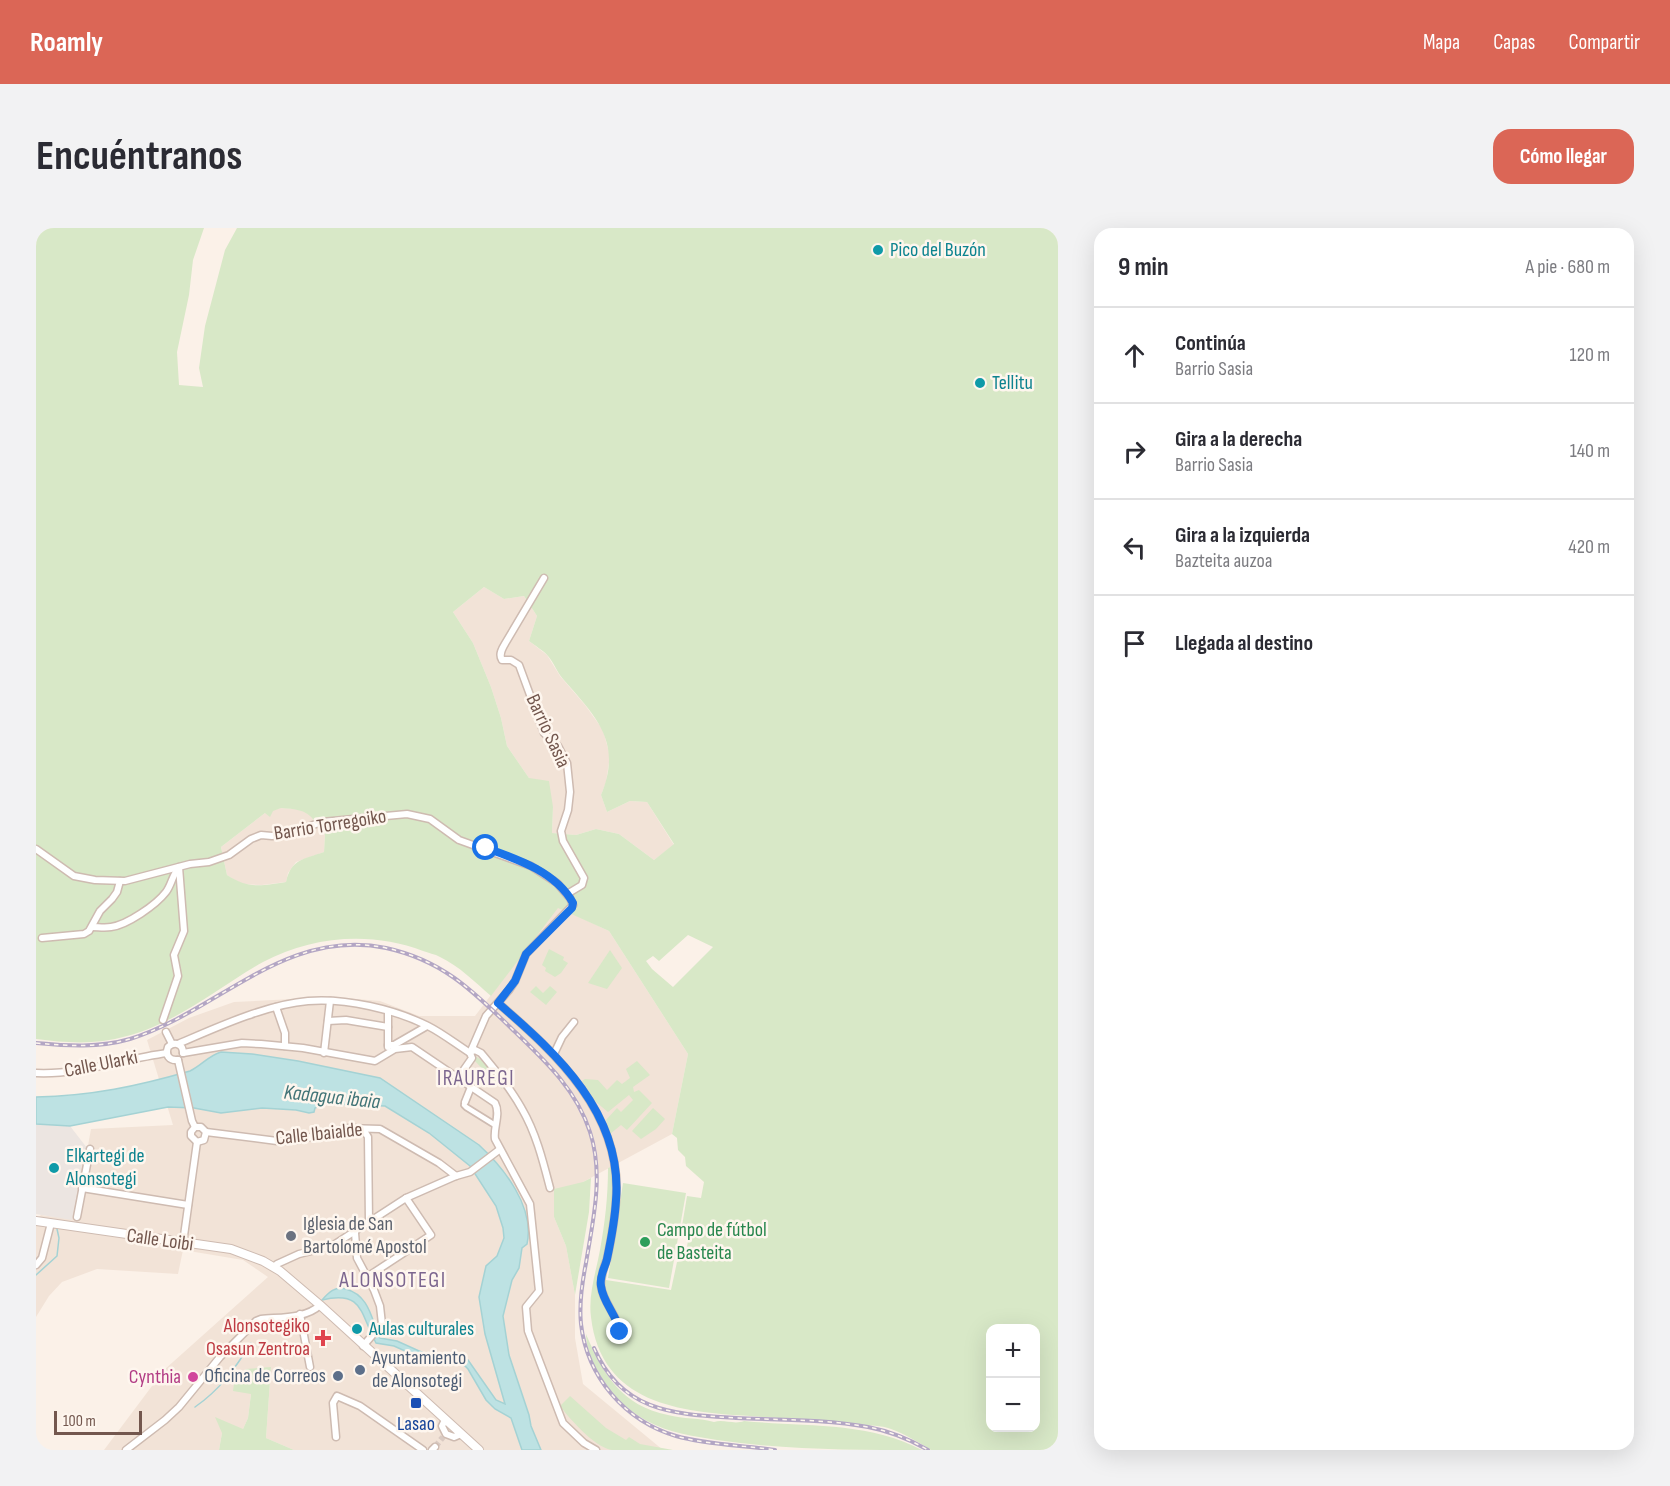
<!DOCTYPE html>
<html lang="es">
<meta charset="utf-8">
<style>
body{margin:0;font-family:"Sofia Sans Condensed",sans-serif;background:#f2f2f3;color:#2b2b33}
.controls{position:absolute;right:18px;bottom:18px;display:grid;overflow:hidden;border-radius:12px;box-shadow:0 6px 24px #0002}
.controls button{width:54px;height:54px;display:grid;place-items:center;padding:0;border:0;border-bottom:2px solid #e1e1e2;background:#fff;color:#2b2b33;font:30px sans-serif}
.scale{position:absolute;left:18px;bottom:15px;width:88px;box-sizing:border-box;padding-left:6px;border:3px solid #73574e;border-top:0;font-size:16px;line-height:21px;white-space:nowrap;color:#73574e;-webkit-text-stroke:4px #fef6ee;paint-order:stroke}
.stop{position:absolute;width:18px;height:18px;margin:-14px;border:4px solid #1a73e8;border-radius:50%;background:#fff}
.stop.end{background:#1a73e8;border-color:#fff;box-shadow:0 2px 6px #0008}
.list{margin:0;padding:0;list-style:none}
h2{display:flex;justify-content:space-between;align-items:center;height:78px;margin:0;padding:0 24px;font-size:26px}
h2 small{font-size:20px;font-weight:400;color:#7c7c81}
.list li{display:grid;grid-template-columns:39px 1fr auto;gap:18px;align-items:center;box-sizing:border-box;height:96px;padding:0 24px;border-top:2px solid #e1e1e2}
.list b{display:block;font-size:22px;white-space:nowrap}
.list p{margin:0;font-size:20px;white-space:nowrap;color:#7c7c81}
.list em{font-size:20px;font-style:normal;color:#7c7c81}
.icon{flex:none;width:33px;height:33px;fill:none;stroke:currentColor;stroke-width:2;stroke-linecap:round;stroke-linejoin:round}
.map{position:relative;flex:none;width:1022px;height:1222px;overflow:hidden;border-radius:18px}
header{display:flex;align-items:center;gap:36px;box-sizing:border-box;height:84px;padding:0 30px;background:#db6656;color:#fff}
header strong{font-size:28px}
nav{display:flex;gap:33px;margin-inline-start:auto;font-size:21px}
.intro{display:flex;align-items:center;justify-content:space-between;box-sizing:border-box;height:144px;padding:0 36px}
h1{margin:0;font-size:42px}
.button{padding:15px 27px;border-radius:18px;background:#db6656;color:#fff;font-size:21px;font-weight:700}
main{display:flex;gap:36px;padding:0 36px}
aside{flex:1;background:#fff;border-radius:18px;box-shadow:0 6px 24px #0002}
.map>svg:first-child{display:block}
.residential{fill:#f2e3d7}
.industrial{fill:#ece5e1}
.green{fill:#d8e8c7;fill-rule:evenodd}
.water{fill:#bde2e3;stroke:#a4d2d4;stroke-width:1.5}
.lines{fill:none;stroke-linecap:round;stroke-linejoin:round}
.stream{stroke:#a4d2d4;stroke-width:1.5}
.minor-tunnel{stroke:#d9cac2;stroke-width:6;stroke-dasharray:6 3;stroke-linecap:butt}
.pedestrian-casing{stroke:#cebbb1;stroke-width:8}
.minor-casing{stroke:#cebbb1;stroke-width:9}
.tertiary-casing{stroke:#cebbb1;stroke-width:10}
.pedestrian{stroke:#fff;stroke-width:4.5}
.minor{stroke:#fff;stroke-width:6}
.tertiary{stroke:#fff;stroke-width:8}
.rail-casing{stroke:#b3a6c4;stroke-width:4}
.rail{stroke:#fef6ee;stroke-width:1.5;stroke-dasharray:4.5;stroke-linecap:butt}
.route{stroke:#1a73e8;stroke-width:8}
.culture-dot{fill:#0f9aa8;stroke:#fef6ee;stroke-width:2}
.worship-dot{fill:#6b7280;stroke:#fef6ee;stroke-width:2}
.leisure-dot{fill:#2e9e5b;stroke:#fef6ee;stroke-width:2}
.health-dot{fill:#e0444e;stroke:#fef6ee;stroke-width:2}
.service-dot{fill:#5c6f8a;stroke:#fef6ee;stroke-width:2}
.hotel-dot{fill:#d1479c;stroke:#fef6ee;stroke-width:2}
.transit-dot{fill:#1a4fb4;stroke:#fef6ee;stroke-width:2}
.labels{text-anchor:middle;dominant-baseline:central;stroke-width:5;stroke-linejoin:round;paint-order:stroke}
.culture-label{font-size:20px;fill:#0d838f;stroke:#fef6ee;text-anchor:start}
.street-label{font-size:20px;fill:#73574e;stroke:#fef6ee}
.worship-label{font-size:20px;fill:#5b616d;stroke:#fef6ee;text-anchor:start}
.leisure-label{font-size:20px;fill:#27864d;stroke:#fef6ee;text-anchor:start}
.health-label{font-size:20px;fill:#be3a42;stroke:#fef6ee;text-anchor:end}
.service-label{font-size:20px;fill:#4e5e75;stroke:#fef6ee;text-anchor:start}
.hotel-label{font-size:20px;fill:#b23c85;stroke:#fef6ee;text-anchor:end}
.transit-label{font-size:20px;fill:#164399;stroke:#fef6ee}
.neighbourhood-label{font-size:21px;letter-spacing:1.5px;fill:#7c668f;stroke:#fef6ee}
.water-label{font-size:21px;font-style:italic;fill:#427477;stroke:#fef6ee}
.quarter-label{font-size:22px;letter-spacing:1.5px;fill:#7c668f;stroke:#fef6ee}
</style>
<header>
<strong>Roamly</strong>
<nav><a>Mapa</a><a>Capas</a><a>Compartir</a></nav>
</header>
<div class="intro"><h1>Encuéntranos</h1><a class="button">Cómo llegar</a></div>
<main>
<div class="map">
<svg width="1022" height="1222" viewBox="0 0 1022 1222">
<rect width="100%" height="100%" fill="#fbf1e8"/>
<!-- residential -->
<g class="residential">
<path d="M448 359 468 371 488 368 501 388 493 413 511 427 524 448 549 477 567 502 574 528 570 554 565 567 571 584 594 573 611 574 638 617 618 632 583 606 560 601 540 607 516 605 517 579 493 550 471 518 465 490 455 459 437 415 417 384Z"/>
<path d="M244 580 260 581 273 585 289 607 288 624 260 634 252 645 250 654 226 657 204 656 191 647 185 619 229 585Z"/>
<path d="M522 679 573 703 652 826 636 906 547 954 518 989 530 1018 539 1067V1110L547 1156 627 1222H258L230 1210 235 1139 215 1166 212 1190 207 1201 186 1205 183 1222H68L128 1142 232 1049 207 1032 147 1022 142 1046 61 1041 26 1054 13 1068 0 1089V991L5 987 36 991 46 935 49 934 55 901 137 897 111 812 153 790 198 774 296 769 344 773 383 788H439Z"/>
</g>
<!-- industrial -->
<path class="industrial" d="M0 896 34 898 51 920 49 934 46 935 36 992 0 986Z"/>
<!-- green -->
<g class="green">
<path d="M0 0H168L157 32 153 67 141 124 143 157 167 159 163 140 169 98 189 22 201 0H1022V1222H895C882 1214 869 1206 855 1201 845 1197 833 1198 823 1196 787 1191 751 1191 714 1188 644 1184 565 1176 555 1089 552 1067 560 1044 564 1022 569 995 572 968 572 940L577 938 582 942 584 956 570 1052 635 1062 641 1034 649 1031 654 1000 646 998 651 968 665 970 668 954 650 938 649 929 642 922 641 910 636 906 652 826 573 703 522 680 455 768C439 754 423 738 404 729 399 726 392 725 387 723 335 703 276 708 227 734 183 759 141 795 91 808 60 817 31 815 0 811ZM448 359 468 371 488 368 501 388 493 413C499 418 507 422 512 428 518 435 521 444 527 451 560 489 587 514 565 567L571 584 594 573 611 574 638 616 618 632 583 606 560 601 540 607 516 605 517 579 513 553 493 550 471 518 465 490 455 459 437 415 417 384ZM245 580C273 582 273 585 289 607L288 624C268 631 255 631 250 654 225 658 212 661 191 647L185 619 229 585 234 589 237 583ZM652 707 677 719 637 759 616 741 610 733 617 728 623 733ZM954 1100H999V1200H954Z"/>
<path d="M513 721 528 729 527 732 532 735 525 745 519 749 509 743 510 740 506 737Z"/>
<path d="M574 722 586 740 571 761 552 755Z"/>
<path d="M500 758 507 765 514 758 521 764 510 777 494 764Z"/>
<path d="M434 825C448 832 457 843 467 855L466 861 436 830Z"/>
<path d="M601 833 614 847 597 859 598 864 603 862 616 875 591 902 585 897 574 906 570 892 581 880 585 884 597 872 593 867 572 884 560 874 546 853 549 851 562 852 571 862 581 852 586 856 594 850 590 841Z"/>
<path d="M617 880 629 891 620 901 605 911 596 903Z"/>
<path d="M555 950 553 984 539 1067 530 1018 518 989V961L547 954Z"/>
<path d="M587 955 650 965 633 1060 572 1050Z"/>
<path d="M550 1106C567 1146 586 1178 632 1187 647 1191 665 1190 678 1194 688 1191 698 1197 708 1193 768 1199 831 1193 886 1222 818 1222 749 1222 681 1212 657 1208 633 1205 611 1193 592 1183 576 1167 565 1149 557 1136 550 1121 550 1106Z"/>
<path d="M235 1139 230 1210 258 1222H183L186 1205 179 1189 207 1201 212 1190 215 1166 197 1163 198 1156 210 1141Z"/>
<path d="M534 1168 570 1200 590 1212 593 1209 604 1216 637 1222C617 1222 596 1222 576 1222 558 1219 534 1191 524 1178Z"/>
</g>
<!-- water -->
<path class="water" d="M185 824 216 826 262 833 344 850 443 917C468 940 499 979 491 1016L486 1020 483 1040 476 1052 467 1088 473 1127 493 1187 495 1198 505 1222H486L475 1190 459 1181 450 1172 432 1141 428 1137 410 1132H389L358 1118 340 1115C324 1086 328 1062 286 1072 293 1064 299 1058 310 1061 334 1068 335 1091 344 1110L361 1113 392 1127 406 1126 432 1132 460 1172 469 1176 449 1106 443 1069 450 1038 461 1028 468 1010 467 1000 460 978 434 938 393 905 349 878 288 876 279 880 278 884 273 885 260 882 226 880 185 885 158 880 132 879 34 898 0 896V869C55 868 102 858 154 843 166 837 172 828 185 824Z"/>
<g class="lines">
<!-- stream -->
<g class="stream">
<path d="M0 1047 21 1028 23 1010 21 1001"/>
<path d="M159 1179C184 1162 200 1139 215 1115"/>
</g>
<!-- minor-tunnel -->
<path class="minor-tunnel" d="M399 1219 407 1209"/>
<defs>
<path id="pedestrian" d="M429 874 428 877 430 879 459 897"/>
<g id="minor">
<path d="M508 350 470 414C467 419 462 426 466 432H475L483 437 508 505 522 518 531 535 534 564 532 582 525 603 527 613 548 650 546 657 531 666"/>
<path d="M0 621 38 648 59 652 89 653 154 636 173 634 193 627 215 611 225 607 236 608 250 606 286 594 371 586 394 591 423 612 495 638 521 655 534 670 537 677 490 726 479 753 473 762 450 788 434 825 436 830 422 850"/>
<path d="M56 699C62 699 69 700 75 699 91 697 120 677 130 664 136 656 136 647 143 640"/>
<path d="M6 710 48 706 53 703 64 683 76 671 81 664 84 653"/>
<path d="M462 775C521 826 587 887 580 972 579 991 575 1012 571 1031 568 1040 564 1048 565 1058 567 1075 581 1086 584 1104"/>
<path d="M240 779 249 805V818"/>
<path d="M127 792 142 748 138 727 148 703 143 639"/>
<path d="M292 793 310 792 352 799"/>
<path d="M130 804 136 816"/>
<path d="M142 816C179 800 232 776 272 773 310 770 358 781 392 798 406 805 420 816 434 825"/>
<path d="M352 817H358L391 798"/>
<path d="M352 819V783"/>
<path d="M434 824 439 822 445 825C460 843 475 861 486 881 500 905 507 933 514 960"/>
<path d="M147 825 206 815 225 816 267 820 339 833 359 821 376 819 459 875C465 886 457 900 459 911L494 976 503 1063 490 1079 492 1103 527 1195 548 1215 560 1222"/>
<path d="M288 825 294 773"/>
<path d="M518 826 526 809 538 794"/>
<path d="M142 832 156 893 159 899"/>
<path d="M142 832C133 833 129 827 132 819 139 813 147 816 147 825"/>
<path d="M0 845C45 847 86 831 131 825"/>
<path d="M429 874 435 859"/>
<path d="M159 899H165L170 904 168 912 161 914"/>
<path d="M159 899 155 904V908L161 914"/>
<path d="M327 901 332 909 333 994"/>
<path d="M170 904 241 913 263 912 311 900 344 901 403 935 420 948"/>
<path d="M46 960 152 977"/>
<path d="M41 989 54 921"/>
<path d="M319 1005 321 1030 338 1062 344 1078 346 1096 327 1118"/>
<path d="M147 1015 161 914"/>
<path d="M241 1036 263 1026 296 1018 370 970 420 948 434 944 463 922"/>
<path d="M0 1037 6 1030 15 995"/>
<path d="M331 1049 395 1007 370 970"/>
<path d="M264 1086 274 1139"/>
<path d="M346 1096 355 1102"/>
<path d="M409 1192 406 1198 410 1206 418 1209 425 1206"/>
<path d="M300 1209 297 1175 301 1168 324 1178 387 1222"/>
<path d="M90 1222 129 1192 143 1179 184 1129 220 1093 225 1091C243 1089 270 1091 284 1077"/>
<path d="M396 1222 399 1219"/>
</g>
<path id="tertiary" d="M0 993 195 1021 227 1033 244 1043 284 1077 443 1222"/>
</defs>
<!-- pedestrian casing -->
<use href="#pedestrian" class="pedestrian-casing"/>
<!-- minor casing -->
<use href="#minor" class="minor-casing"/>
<!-- tertiary casing -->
<use href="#tertiary" class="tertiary-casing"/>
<!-- pedestrian -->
<use href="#pedestrian" class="pedestrian"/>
<!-- minor -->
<use href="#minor" class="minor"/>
<!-- tertiary -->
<use href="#tertiary" class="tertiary"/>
<defs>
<g id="rail">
<path d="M0 815C32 818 63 820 94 811 181 784 250 699 350 720 405 732 435 761 474 799 506 830 540 860 554 904 568 947 557 992 550 1035 546 1055 543 1076 545 1096 551 1149 589 1193 640 1208 672 1217 706 1217 739 1222"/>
<path d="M558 1120C586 1185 639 1186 700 1190 743 1192 789 1191 832 1199 853 1203 873 1211 892 1222"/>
</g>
</defs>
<!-- rail casing -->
<use href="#rail" class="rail-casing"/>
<!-- rail -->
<use href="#rail" class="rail"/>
</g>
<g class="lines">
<!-- route -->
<path class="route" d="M450 620C481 631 520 644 537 675L536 680 490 726 479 753 462 775C521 826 587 886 580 972 579 991 575 1012 571 1031 569 1040 563 1048 565 1058 567 1075 581 1087 584 1104"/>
</g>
<!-- markers -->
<g class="culture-dot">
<circle cx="842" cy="22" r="6"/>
<circle cx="944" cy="155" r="6"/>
<circle cx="18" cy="940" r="6"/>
<circle cx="321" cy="1101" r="6"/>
</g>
<circle class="worship-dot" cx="255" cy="1008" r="6"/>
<circle class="leisure-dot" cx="609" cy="1014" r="6"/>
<path class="health-dot" d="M284 1101h6v6h6v6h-6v6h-6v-6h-6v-6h6z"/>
<g class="service-dot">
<circle cx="324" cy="1142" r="6"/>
<circle cx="302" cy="1148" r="6"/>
</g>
<circle class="hotel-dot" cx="157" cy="1149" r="6"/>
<rect class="transit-dot" x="374" y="1169" width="12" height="12" rx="3"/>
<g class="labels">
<!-- culture labels -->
<g class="culture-label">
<text x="854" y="22">Pico del Buzón</text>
<text x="956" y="155">Tellitu</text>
<text x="30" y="928">Elkartegi de<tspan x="30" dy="23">Alonsotegi</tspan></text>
<text x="333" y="1101">Aulas culturales</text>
</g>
<!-- street labels -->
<g class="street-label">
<text transform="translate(512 503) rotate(65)">Barrio Sasia</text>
<text transform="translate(294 597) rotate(-9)">Barrio Torregoiko</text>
<text transform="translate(65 836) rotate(-11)">Calle Ularki</text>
<text transform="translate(283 906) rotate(-6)">Calle Ibaialde</text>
<text transform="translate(124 1012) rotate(8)">Calle Loibi</text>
</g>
<!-- worship labels -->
<g class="worship-label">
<text x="267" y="996">Iglesia de San<tspan x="267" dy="23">Bartolomé Apostol</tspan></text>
</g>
<!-- leisure labels -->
<g class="leisure-label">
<text x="621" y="1002">Campo de fútbol<tspan x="621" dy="23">de Basteita</tspan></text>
</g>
<!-- health labels -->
<g class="health-label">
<text x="274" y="1098">Alonsotegiko<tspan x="274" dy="23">Osasun Zentroa</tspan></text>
</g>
<!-- service labels -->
<g class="service-label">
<text x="336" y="1130">Ayuntamiento<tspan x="336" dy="23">de Alonsotegi</tspan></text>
<text x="290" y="1148" text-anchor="end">Oficina de Correos</text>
</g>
<!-- hotel labels -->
<g class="hotel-label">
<text x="145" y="1149">Cynthia</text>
</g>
<!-- transit labels -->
<g class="transit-label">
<text x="380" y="1196">Lasao</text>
</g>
<!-- neighbourhood labels -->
<g class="neighbourhood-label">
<text x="440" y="850">IRAUREGI</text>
</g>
<!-- water labels -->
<g class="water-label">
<text transform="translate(296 869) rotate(6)">Kadagua ibaia</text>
</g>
<!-- quarter labels -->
<g class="quarter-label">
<text x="357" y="1052">ALONSOTEGI</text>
</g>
</g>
</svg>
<div class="controls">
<button>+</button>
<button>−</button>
</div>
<div class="scale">100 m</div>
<div class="stop" style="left:450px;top:620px"></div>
<div class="stop end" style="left:584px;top:1104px"></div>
</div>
<aside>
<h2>9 min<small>A pie · 680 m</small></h2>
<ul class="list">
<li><svg class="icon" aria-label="ahead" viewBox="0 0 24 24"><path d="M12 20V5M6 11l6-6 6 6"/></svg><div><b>Continúa</b><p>Barrio Sasia</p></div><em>120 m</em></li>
<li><svg class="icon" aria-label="right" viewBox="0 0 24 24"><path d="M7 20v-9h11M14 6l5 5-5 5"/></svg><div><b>Gira a la derecha</b><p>Barrio Sasia</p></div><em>140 m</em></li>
<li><svg class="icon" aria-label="left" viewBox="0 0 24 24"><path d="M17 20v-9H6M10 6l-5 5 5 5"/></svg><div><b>Gira a la izquierda</b><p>Bazteita auzoa</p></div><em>420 m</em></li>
<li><svg class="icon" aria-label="arrive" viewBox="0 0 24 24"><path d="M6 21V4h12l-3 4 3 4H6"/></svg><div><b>Llegada al destino</b></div></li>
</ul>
</aside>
</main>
